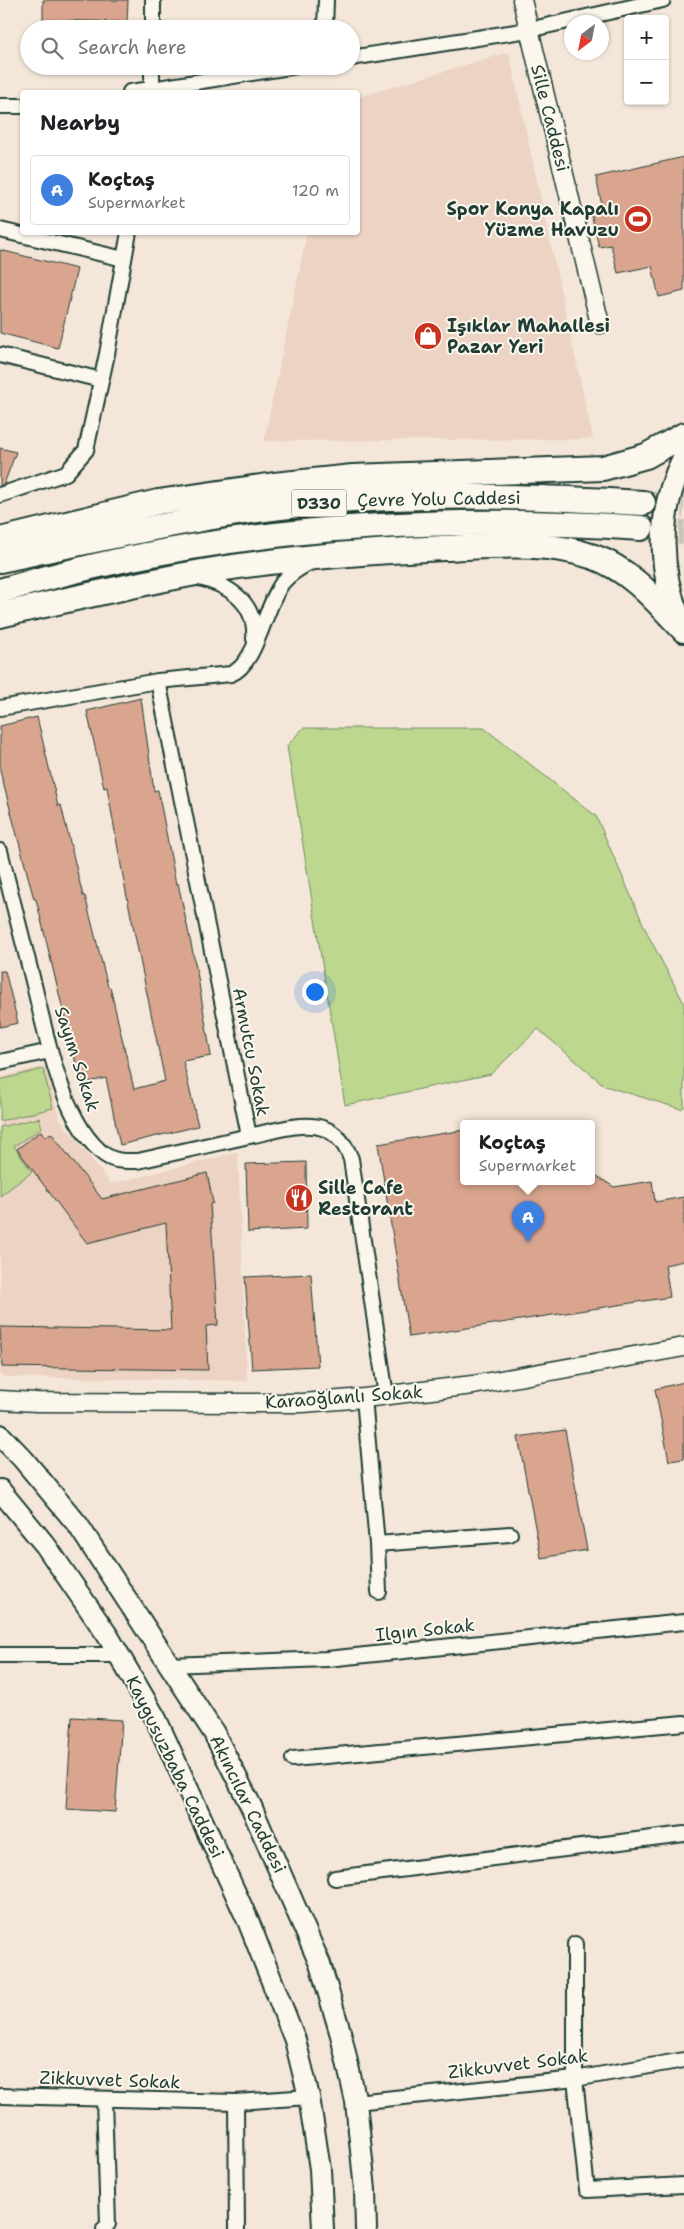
<!DOCTYPE html>
<meta charset="utf-8">
<style>
body{margin:0;font-family:"Shantell Sans",sans-serif;background:#f6f6f6;color:#202124}
.controls{position:absolute;right:15px;top:15px;display:grid;overflow:hidden;border-radius:5px;box-shadow:0 1px 4px #0004}
.controls button{width:45px;height:45px;display:grid;place-items:center;padding:0;border:0;border-bottom:1px solid #e0e0e0;background:#fff;color:#202124;font:25px sans-serif}
.compass{position:absolute;left:564px;top:15px;width:45px;height:45px;border-radius:50%;background:#fff;box-shadow:0 1px 4px #0004;rotate:212deg}
.you{position:absolute;left:314px;top:991px;width:18px;height:18px;margin:-12px;border:4px solid #fff;border-radius:50%;background:#1a73e8;box-shadow:0 0 0 8px #1a73e833}
.badge{display:grid;place-items:center;width:32px;height:32px;border-radius:50%;background:#d93025;color:#fff;font-size:16px;font-weight:700}
.pin{position:absolute;translate:-50% -41px;filter:drop-shadow(0 1px 2px #0008)}
.pin::after{content:'';position:absolute;top:26px;width:18px;height:15px;background:inherit;clip-path:polygon(0 0,100% 0,50% 100%)}
.popup{position:absolute;left:460px;top:1120px;width:135px;height:65px;box-sizing:border-box;display:grid;place-content:center;border-radius:5px;background:#fff;filter:drop-shadow(0 1px 4px #0005);font-size:16px;white-space:nowrap;color:#757577}
.popup b{font-size:19px;color:#202124}
.popup::after{content:'';position:absolute;left:50%;top:100%;margin-left:-10px;border:10px solid transparent;border-top-color:#fff}
.list{margin:0;padding:0;list-style:none}
h2{display:flex;justify-content:space-between;align-items:center;height:65px;margin:0;padding:0 20px;font-size:21px}
h2 small{font-size:16px;font-weight:400;color:#757577}
.list li{display:grid;grid-template-columns:32px 1fr auto;gap:15px;align-items:center;box-sizing:border-box;height:70px;margin:0 10px 10px;padding:0 10px;border:1px solid #e0e0e0;border-radius:5px}
.list b{display:block;font-size:19px;white-space:nowrap}
.list p{margin:0;font-size:16px;white-space:nowrap;color:#757577}
.list em{font-size:16px;font-style:normal;color:#757577}
.icon{flex:none;width:28px;height:28px;fill:none;stroke:currentColor;stroke-width:2;stroke-linecap:round;stroke-linejoin:round}
.map{position:relative;flex:none;width:684px;height:2229px;overflow:hidden}
.search{position:absolute;background:#fff;box-shadow:0 1px 4px #0004;left:20px;top:20px;width:340px;height:55px;display:flex;align-items:center;gap:12px;box-sizing:border-box;padding:0 18px;border-radius:28px;color:#757577;font-size:19px}
.panel{position:absolute;background:#fff;box-shadow:0 1px 4px #0004;left:20px;top:90px;width:340px;height:145px;border-radius:5px}
.map>svg:first-child{display:block}
.built{fill:#ecd3c3}
.green{fill:#bdd78e;stroke:#6e8a61}
.building{fill:#daa58f;stroke:#1f3d34}
.lines{fill:none;stroke-linecap:round;stroke-linejoin:round}
.trunk-tunnel{stroke:#c9c5b8;stroke-width:24;stroke-dasharray:24 12;stroke-linecap:butt}
.minor-casing{stroke:#1f3d34;stroke-width:18}
.tertiary-casing{stroke:#1f3d34;stroke-width:21}
.secondary-casing{stroke:#1f3d34;stroke-width:24}
.primary-casing{stroke:#1f3d34;stroke-width:26}
.trunk-casing{stroke:#1f3d34;stroke-width:28}
.minor{stroke:#fbf7ec;stroke-width:14}
.tertiary{stroke:#fbf7ec;stroke-width:18}
.secondary{stroke:#fbf7ec;stroke-width:20}
.primary{stroke:#fbf7ec;stroke-width:22}
.trunk{stroke:#fbf7ec;stroke-width:24}
.labels{text-anchor:middle;dominant-baseline:central;stroke-width:4;stroke-linejoin:round;paint-order:stroke}
.shield{fill:#fbf7ec;stroke:#61756b;stroke-width:1}
.shield-label{font-size:16px;font-weight:bold;fill:#1f3d34}
.street-label{font-size:18px;fill:#1f3d34;stroke:#fbf7ec}
.poi-label{font-size:18px;font-weight:bold;fill:#1f3d34;stroke:#fbf7ec;text-anchor:start}
</style>
<div class="map">
<svg width="684" height="2229" viewBox="0 0 684 2229">
<rect width="100%" height="100%" fill="#f4e7d9"/>
<filter id="ink" filterUnits="userSpaceOnUse"><feTurbulence type="fractalNoise" baseFrequency=".02" numOctaves="2"/><feDisplacementMap in="SourceGraphic" scale="10" xChannelSelector="R" yChannelSelector="G"/><feConvolveMatrix kernelMatrix="1 2 1 2 8 2 1 2 1" color-interpolation-filters="sRGB"/></filter>
<g filter="url(#ink)">
<!-- built -->
<g class="built">
<path d="M509 52 593 439 264 441 307 233 358 232V97Z"/>
<path d="M45 1066 60 1119 111 1184 238 1152 247 1381 5 1377 0 1375V1077Z"/>
</g>
<!-- green -->
<g class="green">
<path d="M303 728H484L596 816 648 935 684 1003V1107L681 1109 605 1086 538 1029 491 1074 345 1105 287 746Z"/>
<path d="M43 1069 53 1108 0 1121V1080Z"/>
<path d="M39 1118 42 1128 14 1146 32 1172 0 1196V1127Z"/>
</g>
<!-- building -->
<g class="building">
<path d="M43 0H128L127 22 43 20Z"/>
<path d="M684 157V291L659 297 652 266 618 273 611 245 599 247 590 209 602 206 596 177Z"/>
<path d="M0 250 77 269 58 348 0 333Z"/>
<path d="M0 448 16 452 4 484 0 486Z"/>
<path d="M141 698 154 791 158 790 176 884 178 883 197 972 211 1056 183 1061 198 1126 120 1145 106 1078 81 1084 36 899H34L0 771V726L37 717 58 806 61 805 83 896H85L108 987H110L134 1089 165 1081 124 882 107 787 104 788 87 711Z"/>
<path d="M0 971H5L18 1023 0 1027Z"/>
<path d="M464 1130V1181H592V1173L614 1187 652 1181 655 1202 684 1197V1261L665 1265 670 1297 409 1337 378 1144Z"/>
<path d="M41 1131 45 1137 51 1133 102 1199 207 1173 213 1203 210 1204 218 1325 206 1326 208 1370 2 1367 0 1327 171 1330 166 1223 87 1243 17 1149Z"/>
<path d="M306 1162 307 1229 248 1232 246 1164Z"/>
<path d="M311 1274 318 1366 252 1369 245 1277Z"/>
<path d="M684 1382V1459L669 1461 655 1389Z"/>
<path d="M565 1430 587 1550 541 1558 518 1437Z"/>
<path d="M72 1717 122 1720 115 1812 66 1809Z"/>
</g>
<g class="lines">
<!-- trunk-tunnel -->
<g class="trunk-tunnel">
<path d="M646 503 684 506"/>
<path d="M643 528 684 532"/>
</g>
<defs>
<g id="minor">
<path d="M153 29V0"/>
<path d="M325 29 326 0"/>
<path d="M351 58 528 30 663 0"/>
<path d="M152 66V89L296 66"/>
<path d="M130 92 152 89V92"/>
<path d="M0 106H22"/>
<path d="M0 230 124 259"/>
<path d="M0 355 101 380"/>
<path d="M0 495 66 473 86 450 107 354 129 232"/>
<path d="M195 577C228 584 257 602 254 639"/>
<path d="M158 681 249 1136C290 1128 332 1109 351 1159L386 1396"/>
<path d="M0 708 158 681 231 674C257 664 265 605 283 582 291 573 301 567 311 562"/>
<path d="M0 851C11 893 21 935 32 977 45 1028 61 1123 105 1155 115 1162 126 1161 138 1161L249 1136"/>
<path d="M0 1062 50 1051"/>
<path d="M364 1398 377 1544 510 1534"/>
<path d="M377 1544 379 1592"/>
<path d="M0 1655H118"/>
<path d="M169 1665 327 1659 684 1622"/>
<path d="M293 1759 684 1723"/>
<path d="M335 1878 684 1834"/>
<path d="M575 1944V2079L587 2190 684 2185"/>
<path d="M0 2096 236 2102 309 2097"/>
<path d="M236 2102 237 2229"/>
<path d="M356 2102 575 2079 684 2060"/>
<path d="M104 2229 108 2224 104 2099"/>
</g>
<g id="tertiary">
<path d="M522 0 600 324"/>
<path d="M0 1400 36 1402 243 1403H303L364 1398 473 1385 684 1347"/>
</g>
<g id="secondary">
<path d="M0 1435 23 1459 78 1525 214 1733 251 1806 320 1964 341 2035 356 2102 365 2190 366 2229"/>
<path d="M0 1490 46 1546 108 1636 156 1719 249 1923 295 2040 309 2097 320 2169 323 2229"/>
</g>
<path id="primary" d="M683 628C658 574 656 513 684 458"/>
<g id="trunk">
<path d="M0 540 158 502 274 485 353 477 603 468 646 456 684 435"/>
<path d="M0 560C105 538 210 513 317 503 426 493 534 496 643 503"/>
<path d="M0 591C208 529 426 513 641 528"/>
<path d="M0 615C62 601 123 587 185 575 270 559 358 552 444 548 494 546 546 540 594 557 631 570 658 603 684 630"/>
</g>
</defs>
<!-- minor casing -->
<use href="#minor" class="minor-casing"/>
<!-- tertiary casing -->
<use href="#tertiary" class="tertiary-casing"/>
<!-- secondary casing -->
<use href="#secondary" class="secondary-casing"/>
<!-- primary casing -->
<use href="#primary" class="primary-casing"/>
<!-- trunk casing -->
<use href="#trunk" class="trunk-casing"/>
<!-- minor -->
<use href="#minor" class="minor"/>
<!-- tertiary -->
<use href="#tertiary" class="tertiary"/>
<!-- secondary -->
<use href="#secondary" class="secondary"/>
<!-- primary -->
<use href="#primary" class="primary"/>
<!-- trunk -->
<use href="#trunk" class="trunk"/>
</g>
</g>
<!-- icons -->
<defs>
<symbol id="stadium-disc" viewBox="-11 -11 22 22"><circle r="9.5" fill="#c8321e" stroke="#fbf7ec"/><path d="M0-5a6.5 5 0 1 0 0 10a6.5 5 0 1 0 0-10ZM-3.5-1.8h7v3.6h-7Z" fill="#fff"/></symbol>
<symbol id="shop-disc" viewBox="-11 -11 22 22"><circle r="9.5" fill="#c8321e" stroke="#fbf7ec"/><path d="M-5-2.5h2.3a2.7 3.5 0 0 1 5.4 0H5L5.5 6h-11ZM-1.5-2.5h3a1.5 2.3 0 0 0-3 0Z" fill="#fff"/></symbol>
<symbol id="restaurant-disc" viewBox="-11 -11 22 22"><circle r="9.5" fill="#c8321e" stroke="#fbf7ec"/><path d="M-5-6h1v4h1v-4h1v4h1v-4h1v5L-1.5 .5V6h-2V.5L-5-1ZM5-6V6H3V1.5H1.5Q1.5-4 5-6Z" fill="#fff"/></symbol>
</defs>
<g fill-rule="evenodd">
<use href="#stadium-disc" x="622" y="203" width="32" height="32"/>
<use href="#shop-disc" x="412" y="320" width="32" height="32"/>
<use href="#restaurant-disc" x="283" y="1182" width="32" height="32"/>
</g>
<g class="labels">
<!-- shield labels -->
<rect class="shield" x="291.5" y="489.5" width="55" height="27" rx="4"/>
<g class="shield-label">
<text x="319" y="503">D330</text>
</g>
<!-- street labels -->
<g class="street-label">
<text transform="translate(550 118) rotate(76)">Sille Caddesi</text>
<text transform="translate(439 499) rotate(-1)">Çevre Yolu Caddesi</text>
<text transform="translate(251 1052) rotate(79)">Armutcu Sokak</text>
<text transform="translate(77 1059) rotate(72)">Sayım Sokak</text>
<text transform="translate(344 1397) rotate(-4)">Karaoğlanlı Sokak</text>
<text transform="translate(425 1630) rotate(-6)">Ilgın Sokak</text>
<text transform="translate(175 1767) rotate(64)">Kaygusuzbaba Caddesi</text>
<text transform="translate(248 1804) rotate(64)">Akıncılar Caddesi</text>
<text transform="translate(518 2064) rotate(-7)">Zikkuvvet Sokak</text>
<text transform="translate(110 2080) rotate(2)">Zikkuvvet Sokak</text>
</g>
<!-- poi labels -->
<g class="poi-label">
<text x="619" y="209" text-anchor="end">Spor Konya Kapalı<tspan x="619" dy="21">Yüzme Havuzu</tspan></text>
<text x="447" y="326">Işıklar Mahallesi<tspan x="447" dy="21">Pazar Yeri</tspan></text>
<text x="318" y="1188">Sille Cafe<tspan x="318" dy="21">Restorant</tspan></text>
</g>
</g>
</svg>
<div class="controls">
<button>+</button>
<button>−</button>
</div>
<svg class="compass" viewBox="-18 -18 36 36"><path d="M0-13l5 13h-10z" fill="#e53935"/><path d="M0 13l5-13h-10z" fill="#757577"/></svg>
<div class="you"></div>
<div class="pin badge" style="left:528px;top:1242px;background:#3f7fe0">A</div>
<div class="popup"><b>Koçtaş</b>Supermarket</div>
<div class="search"><svg class="icon" aria-label="search" viewBox="0 0 24 24"><circle cx="10" cy="10" r="6"/><path d="M15 15l6 6"/></svg>Search here</div>
<section class="panel">
<h2>Nearby<small></small></h2>
<ul class="list">
<li><span class="badge" style="background:#3f7fe0">A</span><div><b>Koçtaş</b><p>Supermarket</p></div><em>120 m</em></li>
</ul>
</section>
</div>
